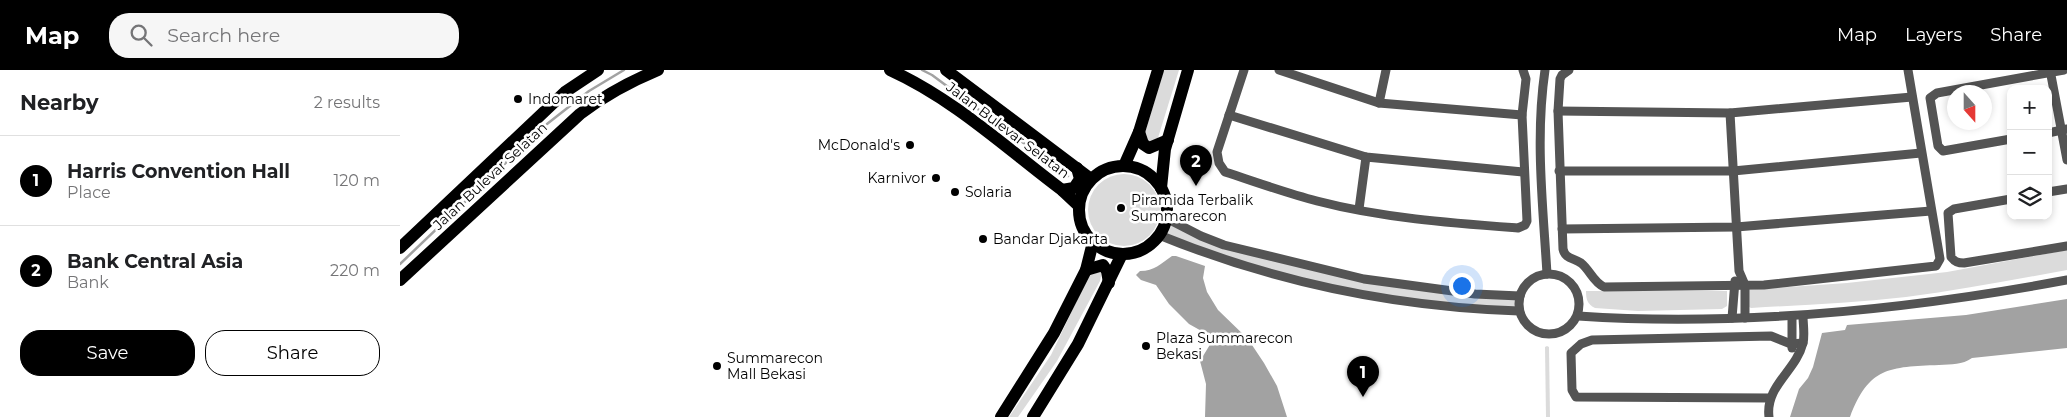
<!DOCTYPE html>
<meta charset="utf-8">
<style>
body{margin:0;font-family:Montserrat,sans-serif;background:#f6f6f6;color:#202124}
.controls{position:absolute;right:15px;top:15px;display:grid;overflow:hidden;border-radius:10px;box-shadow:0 2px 8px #0003}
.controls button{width:45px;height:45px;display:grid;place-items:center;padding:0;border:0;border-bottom:1px solid #e0e0e0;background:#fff;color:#202124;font:25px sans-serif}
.compass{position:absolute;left:1547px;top:15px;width:45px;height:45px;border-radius:50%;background:#fff;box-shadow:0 2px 8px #0003;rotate:159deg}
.you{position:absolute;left:1061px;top:215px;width:18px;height:18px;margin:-12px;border:4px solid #fff;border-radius:50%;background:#1a73e8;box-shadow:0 0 0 8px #1a73e833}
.badge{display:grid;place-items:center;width:32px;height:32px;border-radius:50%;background:#000;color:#fff;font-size:16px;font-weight:700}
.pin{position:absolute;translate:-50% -41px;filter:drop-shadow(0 1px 2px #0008)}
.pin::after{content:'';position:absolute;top:26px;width:18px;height:15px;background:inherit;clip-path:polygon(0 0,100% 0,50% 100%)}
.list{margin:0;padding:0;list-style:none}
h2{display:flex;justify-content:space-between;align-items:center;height:65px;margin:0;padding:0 20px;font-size:21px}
h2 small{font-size:16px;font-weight:400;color:#757577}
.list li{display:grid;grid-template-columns:32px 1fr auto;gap:15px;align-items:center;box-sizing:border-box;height:90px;padding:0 20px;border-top:1px solid #e0e0e0}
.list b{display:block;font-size:19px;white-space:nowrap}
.list p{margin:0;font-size:16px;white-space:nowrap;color:#757577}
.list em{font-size:16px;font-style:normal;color:#757577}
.actions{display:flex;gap:10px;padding:15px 20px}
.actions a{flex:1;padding:11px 0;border:1px solid #000;border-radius:20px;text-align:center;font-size:18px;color:#000}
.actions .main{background:#000;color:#fff}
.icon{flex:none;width:28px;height:28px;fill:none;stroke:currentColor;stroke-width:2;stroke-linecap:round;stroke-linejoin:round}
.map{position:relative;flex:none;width:1667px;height:347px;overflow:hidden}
header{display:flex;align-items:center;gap:30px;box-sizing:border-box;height:70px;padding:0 25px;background:#000;color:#fff}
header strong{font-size:24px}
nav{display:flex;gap:28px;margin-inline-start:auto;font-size:18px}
.search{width:350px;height:45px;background:#f6f6f6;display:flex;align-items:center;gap:12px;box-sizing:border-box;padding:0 18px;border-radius:20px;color:#757577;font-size:19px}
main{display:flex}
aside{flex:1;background:#fff}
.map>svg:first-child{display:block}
.green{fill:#dbdbdb}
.water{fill:#a2a2a2}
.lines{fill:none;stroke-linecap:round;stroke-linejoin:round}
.stream{stroke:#a2a2a2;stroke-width:2.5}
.minor{stroke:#545454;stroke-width:9}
.primary{stroke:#000;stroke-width:12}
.poi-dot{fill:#000;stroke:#fff;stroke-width:2}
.labels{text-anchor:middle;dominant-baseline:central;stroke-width:5;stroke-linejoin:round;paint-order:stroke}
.poi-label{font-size:14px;fill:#000;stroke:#fff;text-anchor:start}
.street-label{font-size:14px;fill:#000;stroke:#fff}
</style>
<header>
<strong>Map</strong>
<div class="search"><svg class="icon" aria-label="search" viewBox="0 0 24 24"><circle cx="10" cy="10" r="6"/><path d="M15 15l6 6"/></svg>Search here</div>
<nav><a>Map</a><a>Layers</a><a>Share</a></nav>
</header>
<main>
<aside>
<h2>Nearby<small>2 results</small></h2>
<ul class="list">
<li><span class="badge">1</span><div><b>Harris Convention Hall</b><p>Place</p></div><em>120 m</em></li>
<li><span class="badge">2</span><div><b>Bank Central Asia</b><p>Bank</p></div><em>220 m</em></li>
</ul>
<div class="actions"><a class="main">Save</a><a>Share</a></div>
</aside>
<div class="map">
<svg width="1667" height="347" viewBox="0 0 1667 347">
<rect width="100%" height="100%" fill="#fff"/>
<!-- green -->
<g class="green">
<path d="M764 0H779L757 71 749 74 744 66Z"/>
<circle cx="724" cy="140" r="36"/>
<path d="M766 148 801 166 923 200 1120 226 1119 241 1017 234 866 202 759 165Z"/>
<path d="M1667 180V200C1613 210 1560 220 1506 227 1454 233 1402 235 1351 238L1347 236 1346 220 1447 213 1547 202Z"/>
<path d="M691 201 702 202 700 211 657 291 618 347H609L651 285Z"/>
<path d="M1186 221H1327V236L1322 239 1238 241 1195 238C1187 234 1186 229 1186 221Z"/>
<path d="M1147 276 1149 277 1150 347H1146L1145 277Z"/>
</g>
<!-- water -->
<g class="water">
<path d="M772 186H776L805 196 803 208 807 222 818 240 848 269 864 293 877 316 887 347H805L806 314 800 291 814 268 789 254 769 234 756 215 741 210 736 205 740 201C755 201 760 194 772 186Z"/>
<path d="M1667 229V278L1572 288C1562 295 1552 294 1539 295 1489 297 1469 297 1450 347H1390L1399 319 1408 308 1413 297 1422 263 1445 260 1447 255 1566 245Z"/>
</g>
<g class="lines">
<!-- stream -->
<g class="stream">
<path d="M522 0 532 5 668 106"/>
<path d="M147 54 189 21 224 0"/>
<path d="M0 194 115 84"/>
</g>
<!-- minor -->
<g class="minor">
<path d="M844 0 817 82 819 93 825 102C856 112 886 123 917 131 982 148 1051 153 1118 158L1125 155 1127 151 1122 45 1126 9 1123 0"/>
<path d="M879 0 979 33 1122 45"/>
<path d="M1145 0C1135 68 1143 136 1147 204"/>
<path d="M1169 0 1162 5 1160 9 1158 41 1163 179C1165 189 1174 188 1181 193 1190 200 1193 212 1204 217L1364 215 1536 196 1540 189 1508 0"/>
<path d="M1650 0 1667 90"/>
<path d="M979 33 986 0"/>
<path d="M1158 41 1330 43 1512 27"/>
<path d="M1330 43 1339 201 1345 215V248"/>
<path d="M829 45 966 87 1123 102"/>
<path d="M1648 63 1667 59"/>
<path d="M1611 69 1543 81 1538 76 1530 28 1537 23 1664 0"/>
<path d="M1159 101H1333L1521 83"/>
<path d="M1648 122 1667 119"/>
<path d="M1611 129 1554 139 1548 143 1551 187C1555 192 1558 193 1564 193L1667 176"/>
<path d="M959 139 966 87"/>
<path d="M766 148 801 166 824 175 964 209 1075 224 1120 226"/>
<path d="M1162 159 1336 157 1531 141"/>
<path d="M759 165C874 212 995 237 1119 241"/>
<circle cx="1149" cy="234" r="30"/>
<path d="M1178 246C1342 257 1506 240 1667 210"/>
<path d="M1392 247V278"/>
<path d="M1332 248 1335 211"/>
<path d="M1370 328 1176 327 1172 320 1171 283 1181 274 1192 270 1371 266 1391 274 1403 273"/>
<path d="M1369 347C1365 316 1396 301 1403 273 1405 265 1403 254 1403 246"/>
</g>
<!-- primary -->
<g class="primary">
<path d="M490 0C554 29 606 78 662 120L678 135"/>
<path d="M546 0 691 109"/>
<path d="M739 62 743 74 749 78 768 70"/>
<path d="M724 96 739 62 758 0"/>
<circle cx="723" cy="140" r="44"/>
<path d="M761 118 765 79 788 0"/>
<path d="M662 120 674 118 680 109 677 98"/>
<path d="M0 178 165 22 198 0"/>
<path d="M686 200 703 195 707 201 709 213"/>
<path d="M0 210 180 44C205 25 229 12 258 0"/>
<path d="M601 347 654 263 686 200 693 172"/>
<path d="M633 347 678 274 722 184"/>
</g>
</g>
<!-- markers -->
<g class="poi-dot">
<circle cx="118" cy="29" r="5"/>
<circle cx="510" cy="75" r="5"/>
<circle cx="536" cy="108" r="5"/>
<circle cx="555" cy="122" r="5"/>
<circle cx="721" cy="138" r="5"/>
<circle cx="583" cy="169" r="5"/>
<circle cx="746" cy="276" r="5"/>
<circle cx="317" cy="296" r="5"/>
</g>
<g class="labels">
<!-- poi labels -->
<g class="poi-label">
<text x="128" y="29">Indomaret</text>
<text x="500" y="75" text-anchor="end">McDonald's</text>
<text x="526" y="108" text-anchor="end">Karnivor</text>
<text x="565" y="122">Solaria</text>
<text x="731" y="130">Piramida Terbalik<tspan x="731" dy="16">Summarecon</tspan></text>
<text x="593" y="169">Bandar Djakarta</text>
<text x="756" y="268">Plaza Summarecon<tspan x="756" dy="16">Bekasi</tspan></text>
<text x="327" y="288">Summarecon<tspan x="327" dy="16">Mall Bekasi</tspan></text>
</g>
<!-- street labels -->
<g class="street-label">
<text transform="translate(608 60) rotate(37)">Jalan Bulevar Selatan</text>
<text transform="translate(90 106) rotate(-43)">Jalan Bulevar Selatan</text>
</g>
</g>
</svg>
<div class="controls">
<button>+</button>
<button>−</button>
<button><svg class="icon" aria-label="layers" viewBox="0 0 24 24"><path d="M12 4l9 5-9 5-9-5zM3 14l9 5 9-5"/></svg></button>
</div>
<svg class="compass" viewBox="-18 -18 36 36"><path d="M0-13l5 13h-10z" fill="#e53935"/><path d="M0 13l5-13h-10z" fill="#757577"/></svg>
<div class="you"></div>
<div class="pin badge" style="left:963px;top:327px">1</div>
<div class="pin badge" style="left:796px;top:116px">2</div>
</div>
</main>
